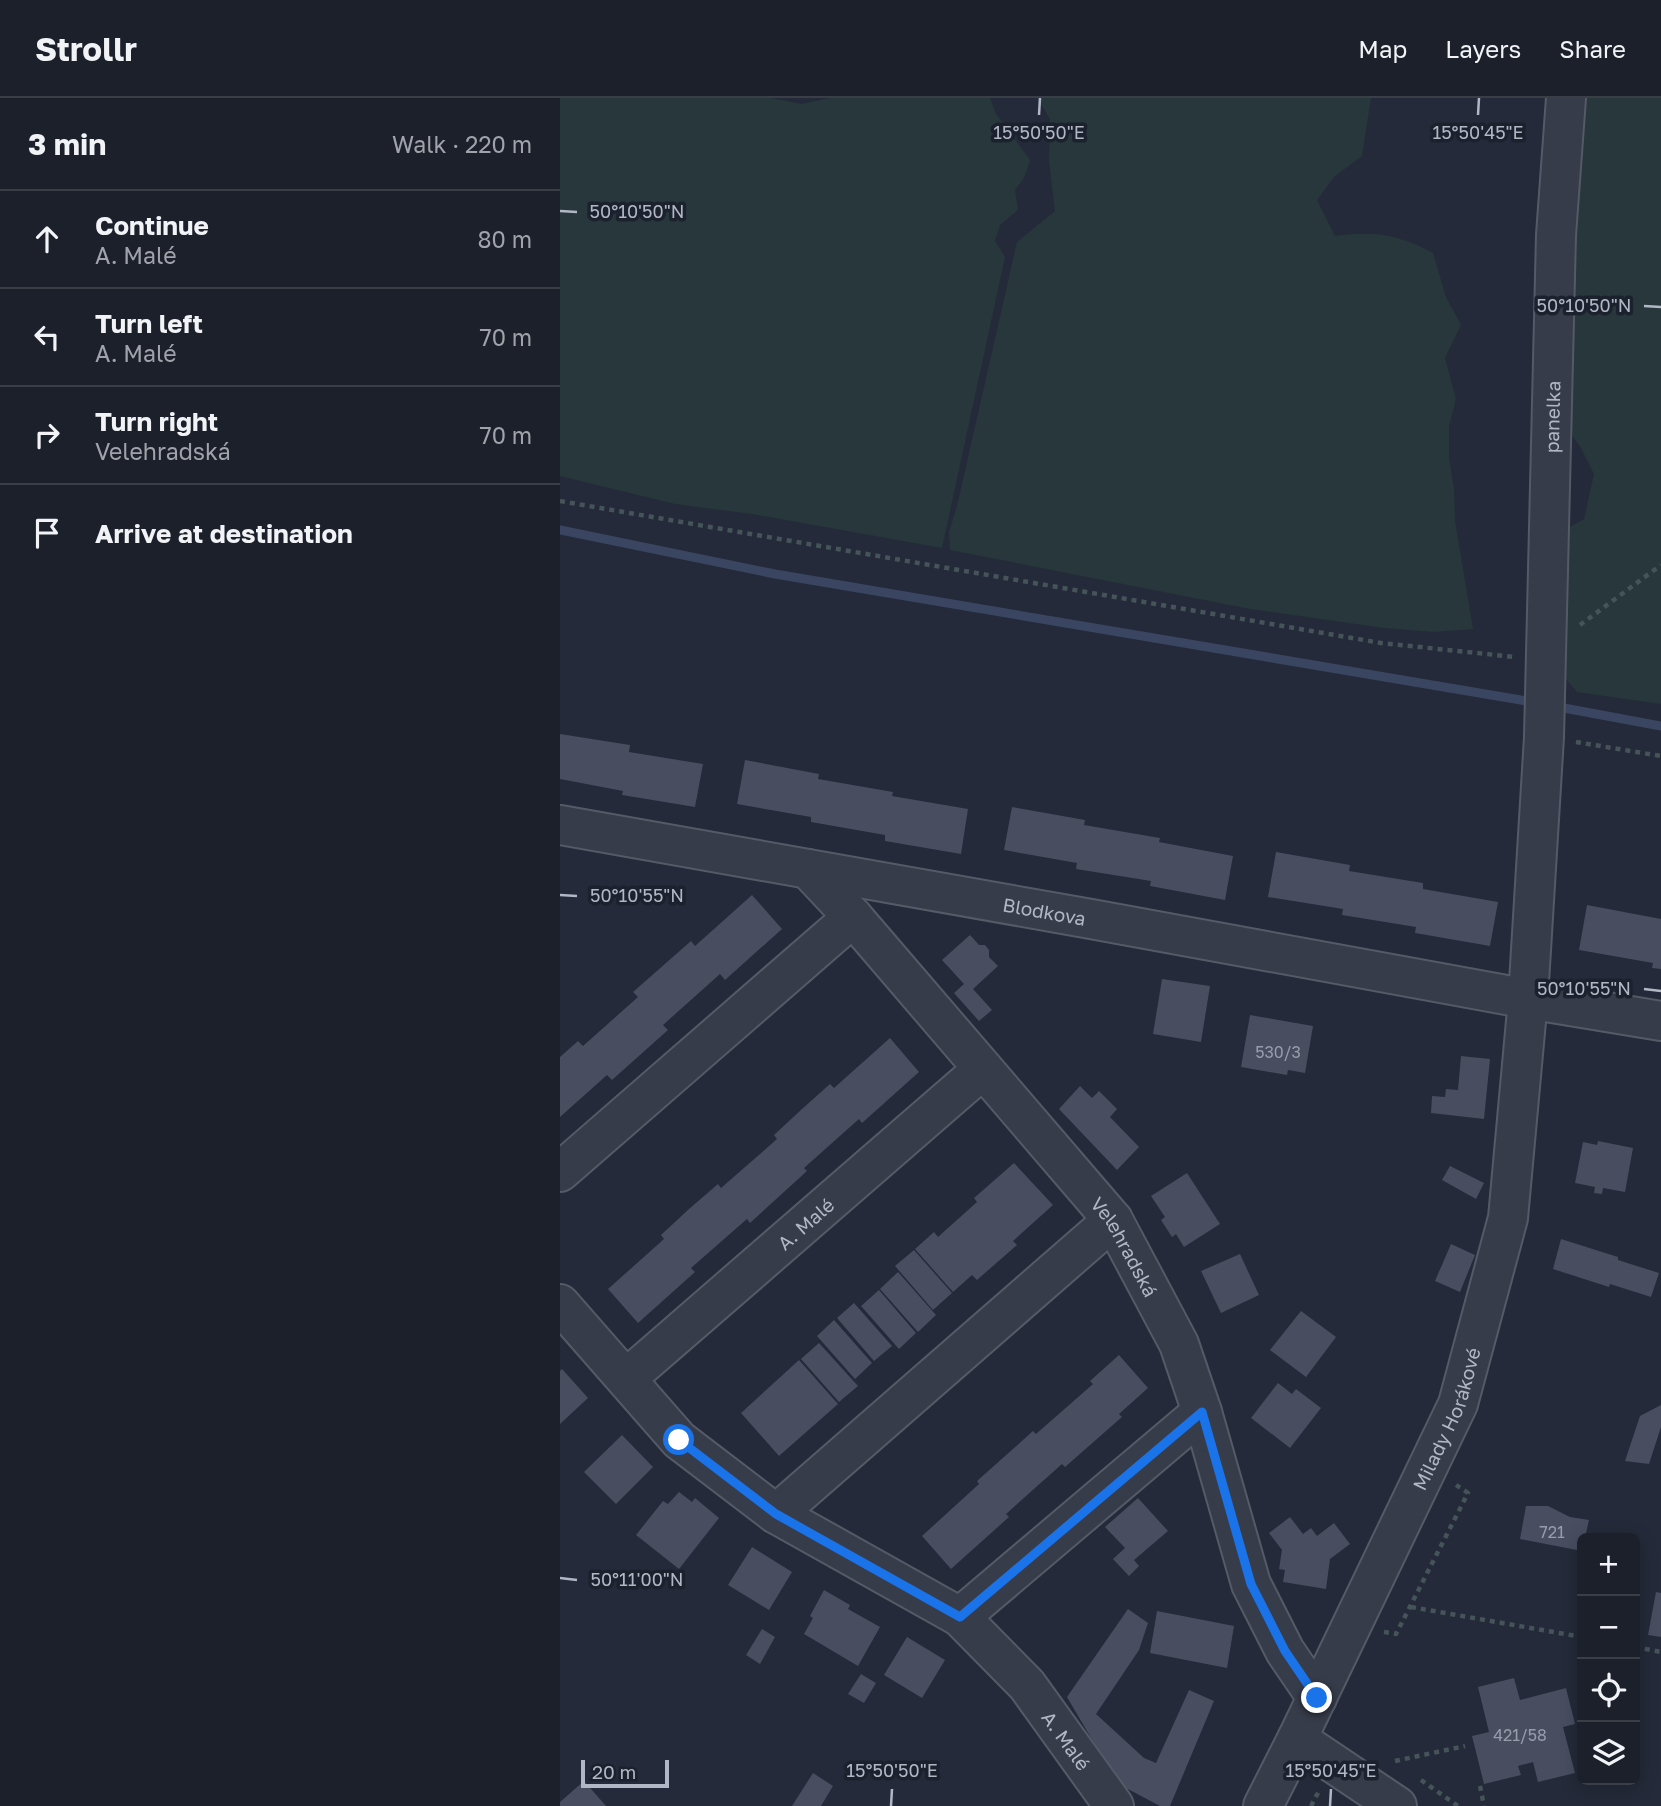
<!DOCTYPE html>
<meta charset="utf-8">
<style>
body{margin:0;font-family:"Golos Text",sans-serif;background:#282d37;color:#f1f3f6}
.controls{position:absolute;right:21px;bottom:21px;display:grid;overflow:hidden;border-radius:10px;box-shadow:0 4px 18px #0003}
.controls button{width:63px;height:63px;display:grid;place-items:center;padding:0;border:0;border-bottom:2px solid #393e47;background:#1b202b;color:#f1f3f6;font:35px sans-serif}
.scale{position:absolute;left:21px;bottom:18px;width:88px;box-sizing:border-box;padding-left:7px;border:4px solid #b2b7c5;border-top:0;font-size:19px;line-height:24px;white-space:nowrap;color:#b2b7c5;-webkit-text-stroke:5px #1c212e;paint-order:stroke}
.stop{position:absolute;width:21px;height:21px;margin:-16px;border:5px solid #1a73e8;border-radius:50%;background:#fff}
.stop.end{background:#1a73e8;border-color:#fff;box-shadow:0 2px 7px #0008}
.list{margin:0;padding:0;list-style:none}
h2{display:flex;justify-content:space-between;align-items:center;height:91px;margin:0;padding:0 28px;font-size:30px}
h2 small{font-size:23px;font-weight:400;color:#a0a3a9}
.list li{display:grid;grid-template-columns:46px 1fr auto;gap:21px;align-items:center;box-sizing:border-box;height:98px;padding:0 28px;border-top:2px solid #393e47}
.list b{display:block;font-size:26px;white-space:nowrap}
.list p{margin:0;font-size:23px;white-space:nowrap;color:#a0a3a9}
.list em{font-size:23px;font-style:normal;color:#a0a3a9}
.icon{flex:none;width:38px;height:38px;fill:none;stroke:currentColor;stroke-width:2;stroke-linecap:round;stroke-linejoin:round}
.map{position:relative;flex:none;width:1101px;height:1708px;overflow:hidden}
header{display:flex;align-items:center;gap:42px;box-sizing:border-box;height:98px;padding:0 35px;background:#1b202b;border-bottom:2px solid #393e47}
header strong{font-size:33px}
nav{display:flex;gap:38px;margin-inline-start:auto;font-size:24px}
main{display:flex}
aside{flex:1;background:#1b202b}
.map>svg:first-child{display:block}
.green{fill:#27373b}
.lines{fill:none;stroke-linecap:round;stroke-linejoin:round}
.stream{stroke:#3a4561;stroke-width:9}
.building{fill:#484d60}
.minor-casing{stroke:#555a67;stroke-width:42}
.path{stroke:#455459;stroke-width:4.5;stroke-dasharray:5 5;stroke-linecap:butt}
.minor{stroke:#373c4a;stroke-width:38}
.route{stroke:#1a73e8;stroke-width:9}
.ticks{fill:none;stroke:#b2b7c5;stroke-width:2.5}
.labels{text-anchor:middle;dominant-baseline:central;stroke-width:7;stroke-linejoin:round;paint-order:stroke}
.number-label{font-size:16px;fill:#989cac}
.street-label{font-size:19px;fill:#b2b7c5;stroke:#1c212e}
.ticks-label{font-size:18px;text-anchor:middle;fill:#b2b7c5;stroke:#1c212e;stroke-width:7;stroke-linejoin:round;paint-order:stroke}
</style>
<header>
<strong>Strollr</strong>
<nav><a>Map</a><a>Layers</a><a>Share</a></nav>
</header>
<main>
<aside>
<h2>3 min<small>Walk · 220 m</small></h2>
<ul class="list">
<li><svg class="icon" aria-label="ahead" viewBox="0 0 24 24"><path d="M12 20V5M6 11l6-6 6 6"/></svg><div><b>Continue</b><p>A. Malé</p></div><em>80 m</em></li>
<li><svg class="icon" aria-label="left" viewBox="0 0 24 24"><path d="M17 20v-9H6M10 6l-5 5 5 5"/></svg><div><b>Turn left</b><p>A. Malé</p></div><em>70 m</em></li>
<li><svg class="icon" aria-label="right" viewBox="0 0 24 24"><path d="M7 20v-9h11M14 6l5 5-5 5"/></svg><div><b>Turn right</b><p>Velehradská</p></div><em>70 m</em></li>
<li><svg class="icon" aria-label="arrive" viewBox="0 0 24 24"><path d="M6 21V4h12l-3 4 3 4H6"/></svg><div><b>Arrive at destination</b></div></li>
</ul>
</aside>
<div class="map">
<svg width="1101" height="1708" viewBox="0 0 1101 1708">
<rect width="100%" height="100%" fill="#242a39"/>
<!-- green -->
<g class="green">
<path d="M0 0H211L242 6 269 0H430L436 16 470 62 464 80 455 92 458 112 440 127 435 143 445 159 382 450 192 416 115 406 0 378Z"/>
<path d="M477 0H811L802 58 774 79 757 102 775 138C816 133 836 136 873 155L886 199 901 227 885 260 896 301 889 328V360L894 391 895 423 913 531 874 534 824 530 690 511 390 452 389 434 397 408 457 144 495 113 489 63 490 21Z"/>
<path d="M1019 0H1101V606L1017 594 998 572 1001 434 1024 421 1034 376 1021 350 1003 325Z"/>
</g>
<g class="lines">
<!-- stream -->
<g class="stream">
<path d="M0 432 215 476 967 603"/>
<path d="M1004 610 1101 628"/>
</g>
</g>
<!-- building -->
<g class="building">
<path d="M0 636 70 647 69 654 143 666 135 709 62 697 63 693 0 681Z"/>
<path d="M185 662 259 676 258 681 333 694 332 698 408 711 401 756 325 743V737L251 724V719L177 706Z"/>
<path d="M452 709 525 722 524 727 600 740 599 744 673 758 665 802 590 788 591 783 516 771 517 765 444 752Z"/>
<path d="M716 754 790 767 789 773 863 785V791L938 804 930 848 855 835 856 829 782 817 783 811 708 799Z"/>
<path d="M192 797 222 831 165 882 160 876 103 927 108 932 52 982 47 977 0 1019V959L18 943 23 948 78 899 73 894 131 843 135 848Z"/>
<path d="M1027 807 1101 821V871L1092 870 1093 865 1019 852Z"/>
<path d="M410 837 419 847H425L429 852V859L438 868 413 891 432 912 419 923 394 895 404 886 382 862Z"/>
<path d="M602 881 650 888 641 944 593 936Z"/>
<path d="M690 917 753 928 745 975 728 972 727 977 681 969Z"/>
<path d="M330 940 359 974 302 1025 299 1021 244 1070 247 1073 190 1125 187 1121 131 1170 135 1174 78 1225 48 1191 104 1141 101 1137 129 1111 158 1086 161 1090 217 1041 214 1037 242 1011 270 986 274 990Z"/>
<path d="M901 958 930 961 924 1021 871 1015 872 998 885 999 886 991 898 992Z"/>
<path d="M520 988 532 1000 539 993 557 1011 550 1019 579 1049 557 1072 499 1011Z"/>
<path d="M1038 1043 1073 1050 1065 1094 1043 1090 1042 1096 1034 1095 1035 1089 1015 1085 1023 1044 1037 1047Z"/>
<path d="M454 1065 493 1107 453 1143 457 1147 417 1182 412 1177 393 1194 355 1151 374 1134 378 1139 417 1104 414 1100Z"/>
<path d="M890 1068 924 1085 916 1101 882 1082Z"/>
<path d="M627 1075 660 1126 624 1149 616 1136 612 1139 601 1122 605 1119 591 1098Z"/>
<path d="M1001 1141 1058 1159V1162L1099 1175 1091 1199 1050 1186 1049 1189 993 1171Z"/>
<path d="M891 1146 915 1157 900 1194 875 1183Z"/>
<path d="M354 1152 392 1195 373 1212 335 1168Z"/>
<path d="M680 1156 699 1197 661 1215 641 1173Z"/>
<path d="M338 1174 376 1217 358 1234 320 1191Z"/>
<path d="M319 1192 356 1235 339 1251 301 1208Z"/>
<path d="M294 1205 332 1248 314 1263 277 1220Z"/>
<path d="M741 1213 776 1239 746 1279 710 1252Z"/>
<path d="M274 1222 312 1265 295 1281 257 1238Z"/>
<path d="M259 1245 298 1288 279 1304 241 1261Z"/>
<path d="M559 1257 588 1290 559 1316 562 1319 505 1369 502 1366 446 1416 449 1419 391 1471 362 1438 419 1386 417 1383 473 1333 476 1336 533 1286 530 1283Z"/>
<path d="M239 1262 278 1306 219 1358 181 1315Z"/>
<path d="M2 1271 28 1300 0 1326V1273Z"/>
<path d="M718 1285 732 1296 736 1291 761 1310 730 1350 691 1320Z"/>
<path d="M1101 1307V1329L1089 1366 1065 1363 1080 1318Z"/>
<path d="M62 1337 93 1369 56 1406 24 1374Z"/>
<path d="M119 1394 132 1404 135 1400 159 1420 119 1471 76 1437 103 1403 108 1406Z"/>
<path d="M578 1400 608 1433 574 1462 579 1468 569 1478 553 1461 565 1450 545 1429Z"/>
<path d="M966 1408H988L1010 1419 1029 1422 1025 1440H1022V1453L960 1441Z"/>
<path d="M730 1419 743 1436 751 1430 757 1438 774 1425 790 1446 770 1461 766 1491 723 1484 725 1472 719 1471 722 1452 709 1435Z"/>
<path d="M192 1449 232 1474 209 1512 168 1487Z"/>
<path d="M264 1492 290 1507 288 1511 320 1529 298 1568 244 1536 253 1520 250 1518Z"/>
<path d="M1096 1494 1101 1495V1539L1088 1537Z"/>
<path d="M568 1511 588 1525 579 1552 536 1616 584 1660 596 1665 629 1592 654 1603 610 1708H600L564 1689 531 1640 507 1599Z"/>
<path d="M597 1513 674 1528 667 1570 590 1555Z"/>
<path d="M202 1531 215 1539 200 1566 186 1557Z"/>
<path d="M347 1539 385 1562 362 1600 324 1577Z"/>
<path d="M301 1576 316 1585 304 1605 288 1596Z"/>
<path d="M954 1580 960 1602 1006 1590 1015 1626 1003 1629 1015 1675 978 1684 973 1664 958 1668 961 1677 924 1686 912 1638 929 1634 918 1589Z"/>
<path d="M253 1675 273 1688 261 1708H232Z"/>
<path d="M24 1683 46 1708H0V1704Z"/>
</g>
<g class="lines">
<defs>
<g id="minor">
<path id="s1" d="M0 727 531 821 968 901 1101 923"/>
<path id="s2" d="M248 771 293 819 553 1122 619 1246 642 1314 691 1486 725 1553 757 1600"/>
<path d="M0 1074 293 819"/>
<path id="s3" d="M0 1206 119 1342 216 1416 400 1519 467 1587 554 1708"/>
<path id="s4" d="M67 1280 423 971"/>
<path d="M216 1416 553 1122"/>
<path d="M400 1519 642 1314"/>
<path d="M737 1641 837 1708"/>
<path id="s5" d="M703 1708 737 1641 898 1306 948 1120 968 901 984 639 996 137 1006 0"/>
</g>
</defs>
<!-- minor casing -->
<use href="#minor" class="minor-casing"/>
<!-- path -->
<g class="path">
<path d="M0 403 821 545 955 559"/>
<path d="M1020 527 1101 467"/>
<path d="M1016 644 1101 658"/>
<path d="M851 1509 1022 1539"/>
<path d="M824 1534 836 1536 908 1395 896 1387"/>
<path d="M1075 1549 1101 1554"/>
<path d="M835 1663 905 1648"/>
<path d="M861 1682 898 1708"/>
<path d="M920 1688 924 1708"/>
<path d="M751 1708 759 1693"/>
</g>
<!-- minor -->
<use href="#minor" class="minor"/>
</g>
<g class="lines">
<!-- route -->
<path class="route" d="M119 1342 216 1416 400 1519 642 1314 691 1486 725 1553 757 1600"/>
</g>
<!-- ticks -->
<path class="ticks" d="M479 17 480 0M918 17 919 0M0 113 17 114M1084 208 1101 209M0 797 17 798M1084 891 1101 893M0 1480 17 1482M331 1708 332 1691M770 1708 771 1691"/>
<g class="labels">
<!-- number labels -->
<g class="number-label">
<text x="718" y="954">530/3</text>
<text x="992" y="1434">721</text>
<text x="960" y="1637">421/58</text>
</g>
<!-- street labels -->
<g class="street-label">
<text stroke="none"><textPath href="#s5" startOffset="1442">panelka</textPath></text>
<text stroke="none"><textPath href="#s1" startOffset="492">Blodkova</textPath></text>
<text stroke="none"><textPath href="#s4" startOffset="236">A. Malé</textPath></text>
<text stroke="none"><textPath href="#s2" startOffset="494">Velehradská</textPath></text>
<text stroke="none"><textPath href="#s5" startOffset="429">Milady Horákové</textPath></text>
<text stroke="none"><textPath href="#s3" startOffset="677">A. Malé</textPath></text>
</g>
</g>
<g class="ticks-label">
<text x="479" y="41">15°50'50"E</text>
<text x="918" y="41">15°50'45"E</text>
<text x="77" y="120">50°10'50"N</text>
<text x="1024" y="214">50°10'50"N</text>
<text x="77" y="804">50°10'55"N</text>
<text x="1024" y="897">50°10'55"N</text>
<text x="77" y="1488">50°11'00"N</text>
<text x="332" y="1679">15°50'50"E</text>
<text x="771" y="1679">15°50'45"E</text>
</g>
</svg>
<div class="controls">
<button>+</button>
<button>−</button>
<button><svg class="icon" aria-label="locate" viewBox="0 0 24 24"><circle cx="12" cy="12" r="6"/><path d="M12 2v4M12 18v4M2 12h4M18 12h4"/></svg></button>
<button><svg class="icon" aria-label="layers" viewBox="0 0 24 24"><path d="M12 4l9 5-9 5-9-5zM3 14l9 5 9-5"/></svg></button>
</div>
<div class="scale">20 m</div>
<div class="stop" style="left:119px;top:1342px"></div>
<div class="stop end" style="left:757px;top:1600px"></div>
</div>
</main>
